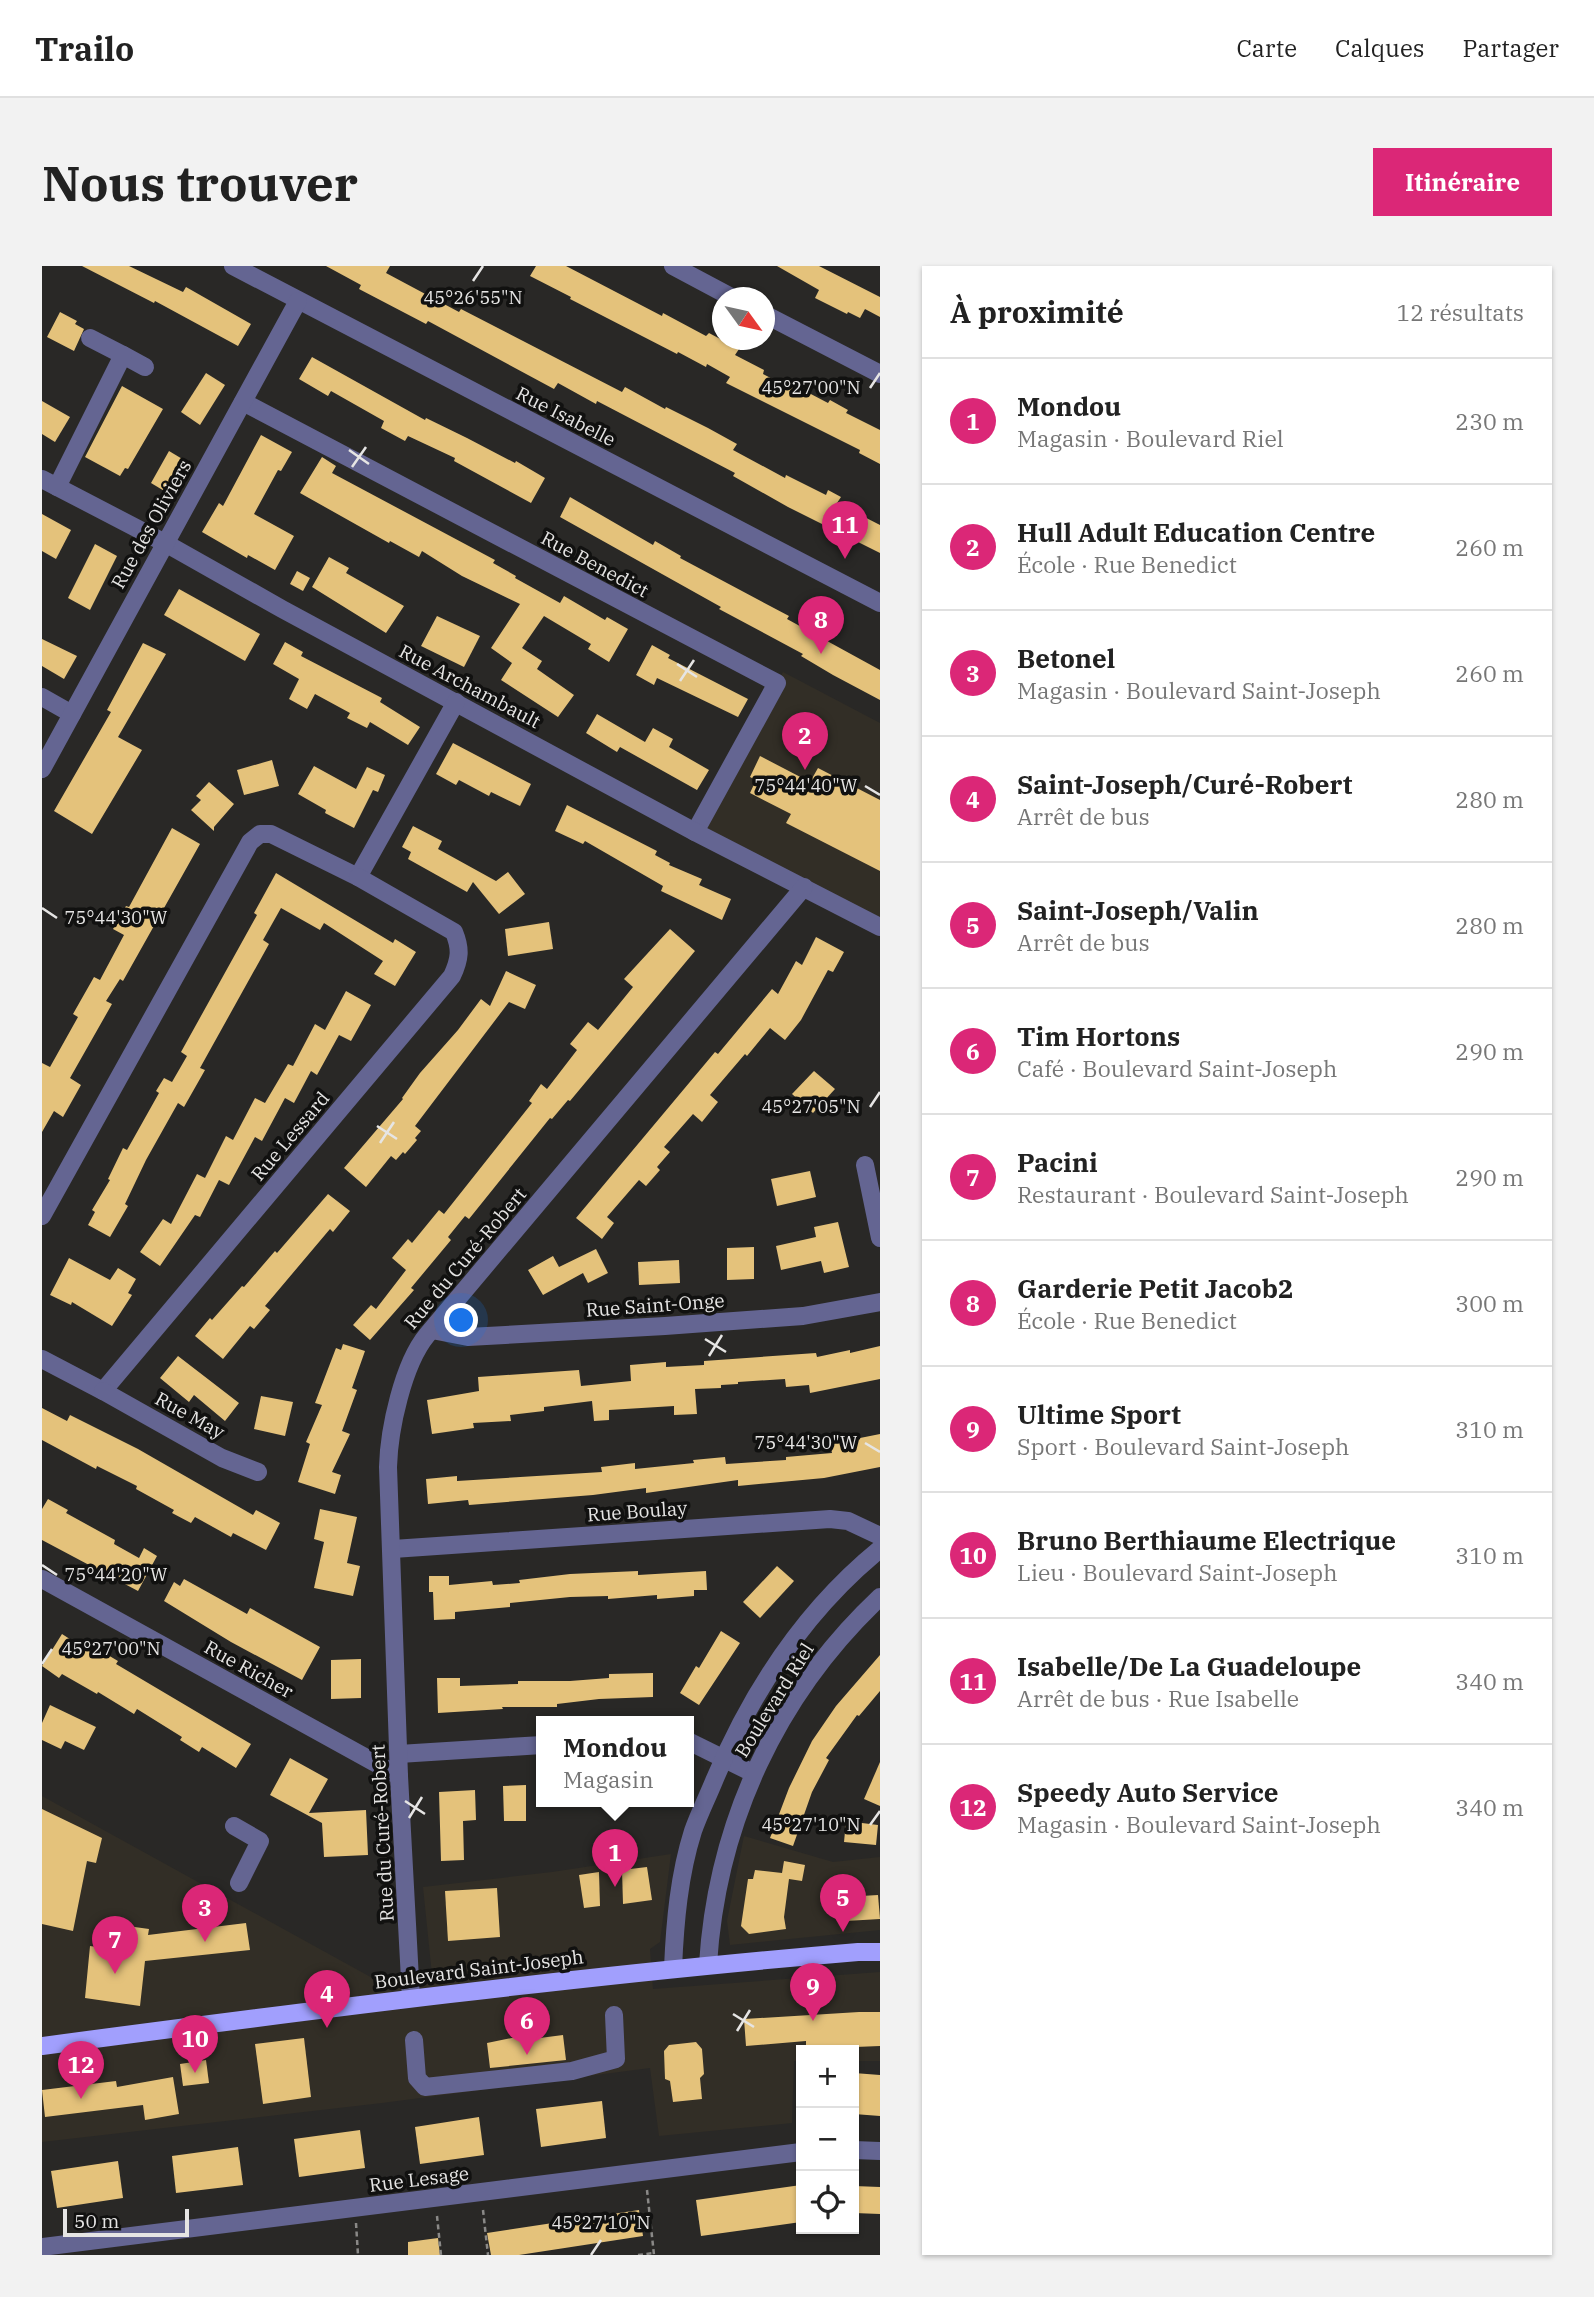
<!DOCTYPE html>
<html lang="fr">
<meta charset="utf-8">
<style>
body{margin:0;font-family:"IBM Plex Serif",serif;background:#f2f2f2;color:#222}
.controls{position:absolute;right:21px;bottom:21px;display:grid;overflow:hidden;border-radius:0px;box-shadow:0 2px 5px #0004}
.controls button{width:63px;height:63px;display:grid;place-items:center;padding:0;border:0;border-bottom:2px solid #e0e0e0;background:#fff;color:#222;font:35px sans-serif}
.compass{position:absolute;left:670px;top:21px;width:63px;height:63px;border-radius:50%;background:#fff;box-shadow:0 2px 5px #0004;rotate:123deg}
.scale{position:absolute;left:21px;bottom:18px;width:126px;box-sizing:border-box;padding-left:7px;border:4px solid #e6e5e4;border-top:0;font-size:19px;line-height:24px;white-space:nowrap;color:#e6e5e4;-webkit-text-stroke:5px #111110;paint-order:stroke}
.you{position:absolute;left:420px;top:1055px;width:24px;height:24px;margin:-18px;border:5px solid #fff;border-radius:50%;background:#1a73e8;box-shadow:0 0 0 10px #1a73e833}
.badge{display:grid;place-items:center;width:46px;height:46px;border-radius:50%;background:#db2777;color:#fff;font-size:23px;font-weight:700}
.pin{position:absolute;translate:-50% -58px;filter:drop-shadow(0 2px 4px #0008)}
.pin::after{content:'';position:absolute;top:37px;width:24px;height:21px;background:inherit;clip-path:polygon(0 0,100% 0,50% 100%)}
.popup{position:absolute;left:494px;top:1450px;width:158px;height:91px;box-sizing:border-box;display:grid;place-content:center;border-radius:0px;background:#fff;filter:drop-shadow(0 2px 5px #0005);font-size:23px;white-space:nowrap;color:#767676}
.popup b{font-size:26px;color:#222}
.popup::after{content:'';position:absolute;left:50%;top:100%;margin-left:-14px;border:14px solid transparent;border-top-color:#fff}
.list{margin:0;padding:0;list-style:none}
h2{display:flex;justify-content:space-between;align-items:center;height:91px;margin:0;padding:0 28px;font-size:30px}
h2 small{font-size:23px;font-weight:400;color:#767676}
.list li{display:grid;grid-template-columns:46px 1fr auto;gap:21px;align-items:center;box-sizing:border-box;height:126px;padding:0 28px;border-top:2px solid #e0e0e0}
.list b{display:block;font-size:26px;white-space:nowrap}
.list p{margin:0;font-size:23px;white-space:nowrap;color:#767676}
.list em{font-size:23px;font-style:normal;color:#767676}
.icon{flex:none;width:38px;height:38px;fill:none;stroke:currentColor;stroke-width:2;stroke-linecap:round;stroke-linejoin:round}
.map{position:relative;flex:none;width:838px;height:1989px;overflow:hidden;border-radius:0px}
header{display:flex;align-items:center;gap:42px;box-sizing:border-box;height:98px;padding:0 35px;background:#fff;border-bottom:2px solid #e0e0e0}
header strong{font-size:33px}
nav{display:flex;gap:38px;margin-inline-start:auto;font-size:24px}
.intro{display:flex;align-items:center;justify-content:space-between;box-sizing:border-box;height:168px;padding:0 42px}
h1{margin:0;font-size:49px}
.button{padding:18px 32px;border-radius:0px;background:#db2777;color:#fff;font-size:24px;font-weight:700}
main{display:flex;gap:42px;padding:0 42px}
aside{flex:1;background:#fff;border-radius:0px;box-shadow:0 2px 5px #0004}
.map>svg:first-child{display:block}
.built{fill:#322e26}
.building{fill:#e4c27b}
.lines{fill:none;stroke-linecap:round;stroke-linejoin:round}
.path{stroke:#8a8987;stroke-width:2.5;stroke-dasharray:5 3.5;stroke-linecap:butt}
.minor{stroke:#646592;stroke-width:18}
.major{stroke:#a19ffd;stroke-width:18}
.ticks{fill:none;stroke:#e6e5e4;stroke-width:2.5}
.labels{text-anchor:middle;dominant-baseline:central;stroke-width:7;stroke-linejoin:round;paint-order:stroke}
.street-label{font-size:19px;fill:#e6e5e4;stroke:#111110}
.ticks-label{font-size:18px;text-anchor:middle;fill:#e6e5e4;stroke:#111110;stroke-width:7;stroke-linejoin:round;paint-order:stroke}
</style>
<header>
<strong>Trailo</strong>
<nav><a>Carte</a><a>Calques</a><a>Partager</a></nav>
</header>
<div class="intro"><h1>Nous trouver</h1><a class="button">Itinéraire</a></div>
<main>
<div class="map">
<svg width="838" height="1989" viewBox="0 0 838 1989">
<rect width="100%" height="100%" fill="#292826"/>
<!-- built -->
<g class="built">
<path d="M741 406 838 457V661L653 566Z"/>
<path d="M0 1530 334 1714 390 1709 381 1621 510 1606 629 1588 618 1676 608 1683 611 1723 838 1706V1795H812V1784H759V1795H752L750 1857 617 1870 608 1802 340 1837 0 1876Z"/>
<path d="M702 1570 791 1596 838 1591V1664L688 1679 685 1655Z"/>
</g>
<!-- building -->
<g class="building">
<path d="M40 0H87L141 26 144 21 209 58 196 80 113 35 112 37Z"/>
<path d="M284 0H348L344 7 417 46 419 43 580 126 583 121 623 143 624 141 666 162 695 178 691 184 743 212 744 209 784 229 786 224 799 231 795 237 838 259V287L746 241 691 210 693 207 555 135 554 138 516 117 512 123 386 55 384 58 317 23 319 19Z"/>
<path d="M494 0H524L620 50 621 47 664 70 667 67 697 83 693 89 722 104 721 108 744 120 746 116 786 137 788 134 806 144 804 147 838 164V198L817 187 818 184 684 117 688 111 665 98 664 101 636 86 635 88 528 33 529 31 488 10Z"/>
<path d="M735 0H777L838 31V51L823 43 818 52 806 46 805 48 773 32 777 24Z"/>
<path d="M18 46 35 55 33 58 42 63 32 85 5 71Z"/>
<path d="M270 91 383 154 384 152 425 172 473 197 474 195 503 212 489 237 412 195 413 192 366 170 363 175 339 162 342 155 289 125 286 130 257 113Z"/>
<path d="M164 107 183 119 158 159 139 146Z"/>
<path d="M80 120 121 143 86 203 83 202 78 210 43 191Z"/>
<path d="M0 135 28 151 13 176 0 168Z"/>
<path d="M219 169 250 186 239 205 236 204 212 248 252 270 233 304 206 289 205 292 160 266 177 237 181 240Z"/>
<path d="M127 185 142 194 124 226 109 217Z"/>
<path d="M280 191 294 200 290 207 453 294 451 297 474 310 473 312 518 337 522 330 563 354 565 351 586 363 567 396 546 383 549 378 502 350 480 382 500 395 495 403 532 429 516 451 459 414 470 397 449 382 478 338 420 310 380 285 377 291 348 275 347 277 258 227Z"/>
<path d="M528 231 611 279 613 275 639 290 638 292 747 350 745 353 838 404V434L791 409 759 390 761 388 677 343 679 341 518 251Z"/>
<path d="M0 248 29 264 14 293 0 285Z"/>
<path d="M53 278 75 290 48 344 26 332Z"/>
<path d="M287 291 307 302 304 307 362 340 344 367 270 321Z"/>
<path d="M255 305 268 312 261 325 248 318Z"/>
<path d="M137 323 218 368 203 395 122 349Z"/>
<path d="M395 350 438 370 422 401 379 380Z"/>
<path d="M0 373 35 390 22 413 0 400Z"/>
<path d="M243 376 261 386 259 390 340 432 338 436 378 461 366 479 328 456 325 462 305 452 308 447 273 428 265 443 247 433 257 413 231 398Z"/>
<path d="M101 377 124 388 76 471 100 484 50 568 12 545 69 446 65 444Z"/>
<path d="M610 379 628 389 626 392 706 433 696 451 615 412 612 419 594 409Z"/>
<path d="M555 448 603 476 611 462 631 473 627 481 667 504 655 524 578 481 575 486 544 467Z"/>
<path d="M411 477 489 518 478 540 449 526 447 530 417 514 414 519 394 508Z"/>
<path d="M718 490 768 516 776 502 838 534V605L744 557 749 548 708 527 714 514 708 511Z"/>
<path d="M230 494 237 520 202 529 195 504Z"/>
<path d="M272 500 314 523 325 501 343 509 336 526 331 524 312 562 283 547 284 544 256 528Z"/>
<path d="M167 516 192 538 172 561V565L149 544 159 534 154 530Z"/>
<path d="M525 539 615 585 613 589 628 597 627 599 660 613 657 619 689 633 680 654 619 625 621 620 543 575 541 578 513 565Z"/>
<path d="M371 560 400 575 396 583 454 615 466 606 483 628 457 648 431 616 425 626 366 593 369 586 360 581Z"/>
<path d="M130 562 158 578 81 715 78 713 64 735 70 738 28 812 39 819 21 851 12 845 0 866V797L8 801 36 751 31 748 52 711 58 714 82 669 71 663 84 640 87 641Z"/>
<path d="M234 607 351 677 353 673 374 686 353 720 332 708 341 695 282 657 278 664 239 642 221 674 227 678 158 802 163 804 142 841 136 837 104 894 83 938 86 940 68 971 46 959 53 946 50 944 68 914 66 913 81 882 85 884 117 827 114 825 122 812 130 816 145 790 139 786 215 649 212 647Z"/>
<path d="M507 656 511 683 466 690 463 663Z"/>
<path d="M628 663 653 685 528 835 526 834 510 853 508 852 427 953 423 950 406 971 409 974 369 1022 372 1024 328 1074 311 1059 329 1039 334 1043 364 1004 350 992 366 973 370 977 397 944 402 948 490 837 487 835 499 818 505 823 535 784 528 778 546 756 556 764 591 721 582 713Z"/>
<path d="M774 671 802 686 791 706 786 704 759 754 743 774 728 762 705 790 703 788 668 829 676 836 660 856 651 848 622 881 628 886 615 901 618 904 604 920 597 914 565 951 572 957 560 973 534 952 673 786 676 788 730 723 736 728 754 695 760 699Z"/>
<path d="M464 705 494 719 483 743 467 736 373 860 379 865 373 872 375 874 363 888 361 886 354 894 349 890 324 921 302 902 361 833 360 832 378 807 416 764 439 733 448 740Z"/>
<path d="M304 725 329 739 309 775 297 769 275 809 269 805 252 837 243 832 220 875 213 871 187 919 177 914 158 951 153 949 118 1000 98 986 121 953 129 958 155 908 163 912 184 870 191 874 213 832 223 837 246 798 251 800 273 758 283 764Z"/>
<path d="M772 805 793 823 771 847 750 828Z"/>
<path d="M768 905 774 931 735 940 729 913Z"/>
<path d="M286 928 308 945 291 966 288 963 223 1040 228 1044 212 1063 208 1060 181 1093 153 1070 168 1052 170 1054 200 1020 202 1021 233 985 235 987Z"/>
<path d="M796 956 807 1001 782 1007 779 995 739 1004 734 980 774 971 772 961Z"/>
<path d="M712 981V1013L685 1014V982Z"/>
<path d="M554 983 566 1007 546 1017 541 1007 501 1029 486 1004 511 990 517 1001Z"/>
<path d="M27 992 68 1014 76 1002 94 1013 86 1027 90 1029 70 1060 30 1036 29 1039 8 1029Z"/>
<path d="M637 994 638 1017 597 1019 596 996Z"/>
<path d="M301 1078 323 1085 310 1122 315 1124 300 1165 308 1168 290 1206 299 1209 293 1228 256 1216 268 1178 264 1176 280 1139 273 1137 294 1082 299 1084Z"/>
<path d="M838 1080V1113L768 1127 767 1119 744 1121 743 1113 696 1116V1118L679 1119V1122L653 1123 655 1148 632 1149V1140L567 1144V1154L552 1155 550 1135 502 1141V1145L468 1149 469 1155 431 1157 432 1162 390 1168 385 1134 437 1125 436 1111 537 1104 539 1120 589 1115 588 1099 624 1096V1101L662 1099V1095L774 1087 775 1091 808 1084V1087Z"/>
<path d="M136 1090 197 1137 183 1155 152 1129 147 1136 118 1112Z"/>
<path d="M219 1130 251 1136 243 1170 212 1163Z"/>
<path d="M0 1142 25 1155 28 1149 96 1183 211 1249 214 1244 238 1257 224 1284 191 1267 189 1271 153 1251 149 1257 130 1247 132 1244 94 1223 95 1220 55 1200 54 1203 0 1174Z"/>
<path d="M838 1168V1201L782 1212 696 1220V1214L604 1227V1222L551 1229 427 1239 426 1234 386 1238 384 1213 415 1210V1215L560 1206 559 1201 593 1197V1203L652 1197 651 1194 683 1191 684 1198 744 1194V1191L790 1187 788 1178Z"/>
<path d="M6 1233 26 1244 24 1247 73 1274 72 1278 97 1292 102 1282 115 1290 96 1325 0 1274V1243Z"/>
<path d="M278 1243 315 1251 305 1297 318 1300 311 1330 272 1322 282 1276 272 1273Z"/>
<path d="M735 1300 752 1315 718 1352 701 1336Z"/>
<path d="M596 1305V1309L664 1305 665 1324H652V1330L615 1333V1329L566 1333V1330L528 1331 468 1337V1341L413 1346V1353L392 1354 391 1326H387V1310H407V1319L450 1315 451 1319 478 1317 477 1314 528 1308Z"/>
<path d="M142 1313 205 1348 208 1342 278 1381 260 1414 189 1376 122 1335 132 1316 138 1320Z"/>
<path d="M679 1365 698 1377 657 1439 638 1427 654 1400 657 1402Z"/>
<path d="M20 1368 51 1388 54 1382 76 1395 74 1398 209 1478 194 1502 160 1481 157 1486 138 1474 140 1471 95 1443 92 1448 56 1426 55 1428 20 1408 17 1412 0 1400Z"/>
<path d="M838 1389V1425L817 1450 815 1449 784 1492 787 1494 770 1526 751 1580 728 1572 747 1522 770 1475 794 1440Z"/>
<path d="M319 1393V1432L289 1433V1394Z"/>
<path d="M611 1407V1431L557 1433 515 1438V1441H460L461 1443 396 1447 395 1412H418V1420L476 1418V1415H528L567 1412V1408Z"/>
<path d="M8 1439 54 1461 42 1484 23 1475 19 1483 0 1474V1457Z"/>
<path d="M248 1492 286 1513 267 1547 324 1544 326 1589 282 1591 280 1557 228 1529Z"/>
<path d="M838 1496V1540L822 1533Z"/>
<path d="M484 1519V1555H462L461 1520Z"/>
<path d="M433 1524 434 1554 421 1555 422 1594 399 1595 397 1526Z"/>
<path d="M0 1543 60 1572 54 1597 45 1595 31 1665 0 1658Z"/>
<path d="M804 1555 836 1559 834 1579 802 1576Z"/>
<path d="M742 1595 763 1599 760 1615 747 1613 742 1651 744 1663 707 1668 699 1660 706 1613H711L713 1604 740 1607Z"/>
<path d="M605 1601 610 1634 581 1638 580 1604Z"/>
<path d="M557 1606 558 1640 542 1642 537 1609Z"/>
<path d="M455 1622 458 1671 406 1675 403 1625Z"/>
<path d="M836 1629 838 1653 804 1655 802 1631Z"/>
<path d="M204 1657 208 1684 103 1695 98 1740 43 1732 48 1680 68 1683 71 1658 107 1663 106 1669Z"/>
<path d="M817 1746H838V1780L764 1783V1775L704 1780 702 1753Z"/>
<path d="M489 1768 490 1773 521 1769 524 1794 448 1802 445 1777Z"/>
<path d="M262 1772 269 1831 221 1838 213 1778Z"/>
<path d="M654 1776 660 1783 662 1808 658 1812 660 1833 631 1836 628 1815 623 1813 622 1785 627 1779Z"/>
<path d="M164 1794 167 1817 141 1820 138 1798Z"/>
<path d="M812 1807 838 1809V1850L812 1848Z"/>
<path d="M131 1811 137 1848 103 1854 101 1839 3 1851 0 1824 74 1815 75 1821Z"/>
<path d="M560 1835 564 1872 499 1881 494 1843Z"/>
<path d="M437 1851 442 1889 378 1898 373 1861Z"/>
<path d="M318 1864 323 1902 257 1911 252 1873Z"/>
<path d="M196 1881 201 1919 134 1927 130 1890Z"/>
<path d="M76 1895 81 1932 15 1942 9 1905Z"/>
<path d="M759 1919V1956L659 1970 654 1934Z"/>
<path d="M812 1920 838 1921V1948L812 1947Z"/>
<path d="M597 1944 601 1970 477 1989H449L445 1967Z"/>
<path d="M396 1972 398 1989H366V1976Z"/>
</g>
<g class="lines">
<!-- path -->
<g class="path">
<path d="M605 1924 612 1989"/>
<path d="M441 1944 446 1989"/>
<path d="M395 1950 399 1989"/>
<path d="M314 1957 316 1989"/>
<path d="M596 1989 612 1987"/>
</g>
<!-- minor -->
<g class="minor">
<path d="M191 0 838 337"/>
<path d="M631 0 691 32"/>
<path d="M722 48 838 108"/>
<path d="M81 89 103 101"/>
<path d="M201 136 735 417 653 566"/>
<path d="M0 213 123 277 240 343 653 566 838 661"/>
<path d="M15 221 81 89 48 72"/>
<path d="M0 431 30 448"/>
<path d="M0 503 256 35"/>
<path d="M823 899 838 972"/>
<path d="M0 950 208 576 218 568H229L316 611 414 436"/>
<path d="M390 1064 426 1071 623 1060 761 1050 838 1036"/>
<path d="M0 1093 61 1125 410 710C418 693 419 683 412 666L316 611"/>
<path d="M61 1125 180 1192 216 1206"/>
<path d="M351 1283 788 1253 806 1255 838 1270"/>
<path d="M0 1313 357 1510"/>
<path d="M646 1475 711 1507"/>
<path d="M357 1488 500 1479"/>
<path d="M192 1560 218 1575 197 1617"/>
<path d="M666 1698C675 1557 735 1428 838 1331"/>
<path d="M631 1702C633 1656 637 1609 651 1565 657 1548 665 1532 672 1515 709 1427 763 1344 838 1283"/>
<path d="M369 1732 357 1510 346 1201C347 1163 361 1098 385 1069L762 621"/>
<path d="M372 1774 375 1812 383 1821 530 1805 574 1793 572 1749"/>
<path d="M812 1884 838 1885"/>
<path d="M0 1981 759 1886"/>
</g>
<!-- major -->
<path class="major" d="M0 1780C272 1744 543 1709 816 1686H838"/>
</g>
<!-- ticks -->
<path class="ticks" d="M431 15 441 0M828 122 838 107M307 184 327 198M310 201 324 181M635 398 655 411M638 415 652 394M823 520 838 529M0 642 15 652M828 841 838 826M335 860 355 873M338 877 352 856M663 1073 684 1086M667 1090 680 1069M823 1177 838 1186M0 1299 15 1309M0 1398 10 1383M363 1535 383 1548M367 1552 380 1531M828 1559 838 1545M691 1748 712 1761M695 1765 708 1744M549 1989 559 1974"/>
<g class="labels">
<!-- street labels -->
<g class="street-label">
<text transform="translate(524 150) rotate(27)">Rue Isabelle</text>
<text transform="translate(109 258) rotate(-61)">Rue des Oliviers</text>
<text transform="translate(553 298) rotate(28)">Rue Benedict</text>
<text transform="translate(428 420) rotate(28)">Rue Archambault</text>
<text transform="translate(248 870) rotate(-50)">Rue Lessard</text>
<text transform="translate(423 992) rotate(-50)">Rue du Curé-Robert</text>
<text transform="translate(613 1039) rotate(-4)">Rue Saint-Onge</text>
<text transform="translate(148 1149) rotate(29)">Rue May</text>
<text transform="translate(595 1245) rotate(-4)">Rue Boulay</text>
<text transform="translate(207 1403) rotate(29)">Rue Richer</text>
<text transform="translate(732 1434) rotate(-58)">Boulevard Riel</text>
<text transform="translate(340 1567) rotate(-93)">Rue du Curé-Robert</text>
<text transform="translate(437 1703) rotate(-7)">Boulevard Saint-Joseph</text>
<text transform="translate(377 1913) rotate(-7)">Rue Lesage</text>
</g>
</g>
<g class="ticks-label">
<text x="431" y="38">45°26'55"N</text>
<text x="769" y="128">45°27'00"N</text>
<text x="764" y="526">75°44'40"W</text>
<text x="74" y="658">75°44'30"W</text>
<text x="769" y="847">45°27'05"N</text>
<text x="764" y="1183">75°44'30"W</text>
<text x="74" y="1315">75°44'20"W</text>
<text x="69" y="1389">45°27'00"N</text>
<text x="769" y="1565">45°27'10"N</text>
<text x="559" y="1963">45°27'10"N</text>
</g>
</svg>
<div class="controls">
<button>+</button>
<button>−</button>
<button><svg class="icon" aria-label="locate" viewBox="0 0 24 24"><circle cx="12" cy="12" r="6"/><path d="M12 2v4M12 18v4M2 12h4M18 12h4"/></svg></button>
</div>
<svg class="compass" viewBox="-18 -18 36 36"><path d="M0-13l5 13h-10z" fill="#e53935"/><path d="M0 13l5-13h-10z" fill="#767676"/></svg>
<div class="scale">50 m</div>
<div class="you"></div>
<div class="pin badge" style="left:573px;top:1621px">1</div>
<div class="popup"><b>Mondou</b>Magasin</div>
<div class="pin badge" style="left:763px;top:504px">2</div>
<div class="pin badge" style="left:163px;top:1676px">3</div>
<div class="pin badge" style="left:285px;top:1762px">4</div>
<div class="pin badge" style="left:801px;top:1666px">5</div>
<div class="pin badge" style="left:485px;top:1789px">6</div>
<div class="pin badge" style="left:73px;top:1708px">7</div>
<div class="pin badge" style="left:779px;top:388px">8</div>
<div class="pin badge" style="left:771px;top:1755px">9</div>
<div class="pin badge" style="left:153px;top:1807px">10</div>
<div class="pin badge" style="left:803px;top:293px">11</div>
<div class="pin badge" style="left:39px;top:1833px">12</div>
</div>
<aside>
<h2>À proximité<small>12 résultats</small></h2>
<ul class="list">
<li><span class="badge">1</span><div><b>Mondou</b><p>Magasin · Boulevard Riel</p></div><em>230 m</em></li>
<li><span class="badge">2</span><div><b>Hull Adult Education Centre</b><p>École · Rue Benedict</p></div><em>260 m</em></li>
<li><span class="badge">3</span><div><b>Betonel</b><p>Magasin · Boulevard Saint-Joseph</p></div><em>260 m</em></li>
<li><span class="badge">4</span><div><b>Saint-Joseph/Curé-Robert</b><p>Arrêt de bus</p></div><em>280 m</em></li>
<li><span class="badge">5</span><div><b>Saint-Joseph/Valin</b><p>Arrêt de bus</p></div><em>280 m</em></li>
<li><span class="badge">6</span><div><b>Tim Hortons</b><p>Café · Boulevard Saint-Joseph</p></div><em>290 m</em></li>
<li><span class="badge">7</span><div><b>Pacini</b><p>Restaurant · Boulevard Saint-Joseph</p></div><em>290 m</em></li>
<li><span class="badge">8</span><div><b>Garderie Petit Jacob2</b><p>École · Rue Benedict</p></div><em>300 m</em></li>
<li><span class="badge">9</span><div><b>Ultime Sport</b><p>Sport · Boulevard Saint-Joseph</p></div><em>310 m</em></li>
<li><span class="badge">10</span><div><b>Bruno Berthiaume Electrique</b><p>Lieu · Boulevard Saint-Joseph</p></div><em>310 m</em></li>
<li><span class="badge">11</span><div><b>Isabelle/De La Guadeloupe</b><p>Arrêt de bus · Rue Isabelle</p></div><em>340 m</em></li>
<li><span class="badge">12</span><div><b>Speedy Auto Service</b><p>Magasin · Boulevard Saint-Joseph</p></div><em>340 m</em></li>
</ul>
</aside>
</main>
